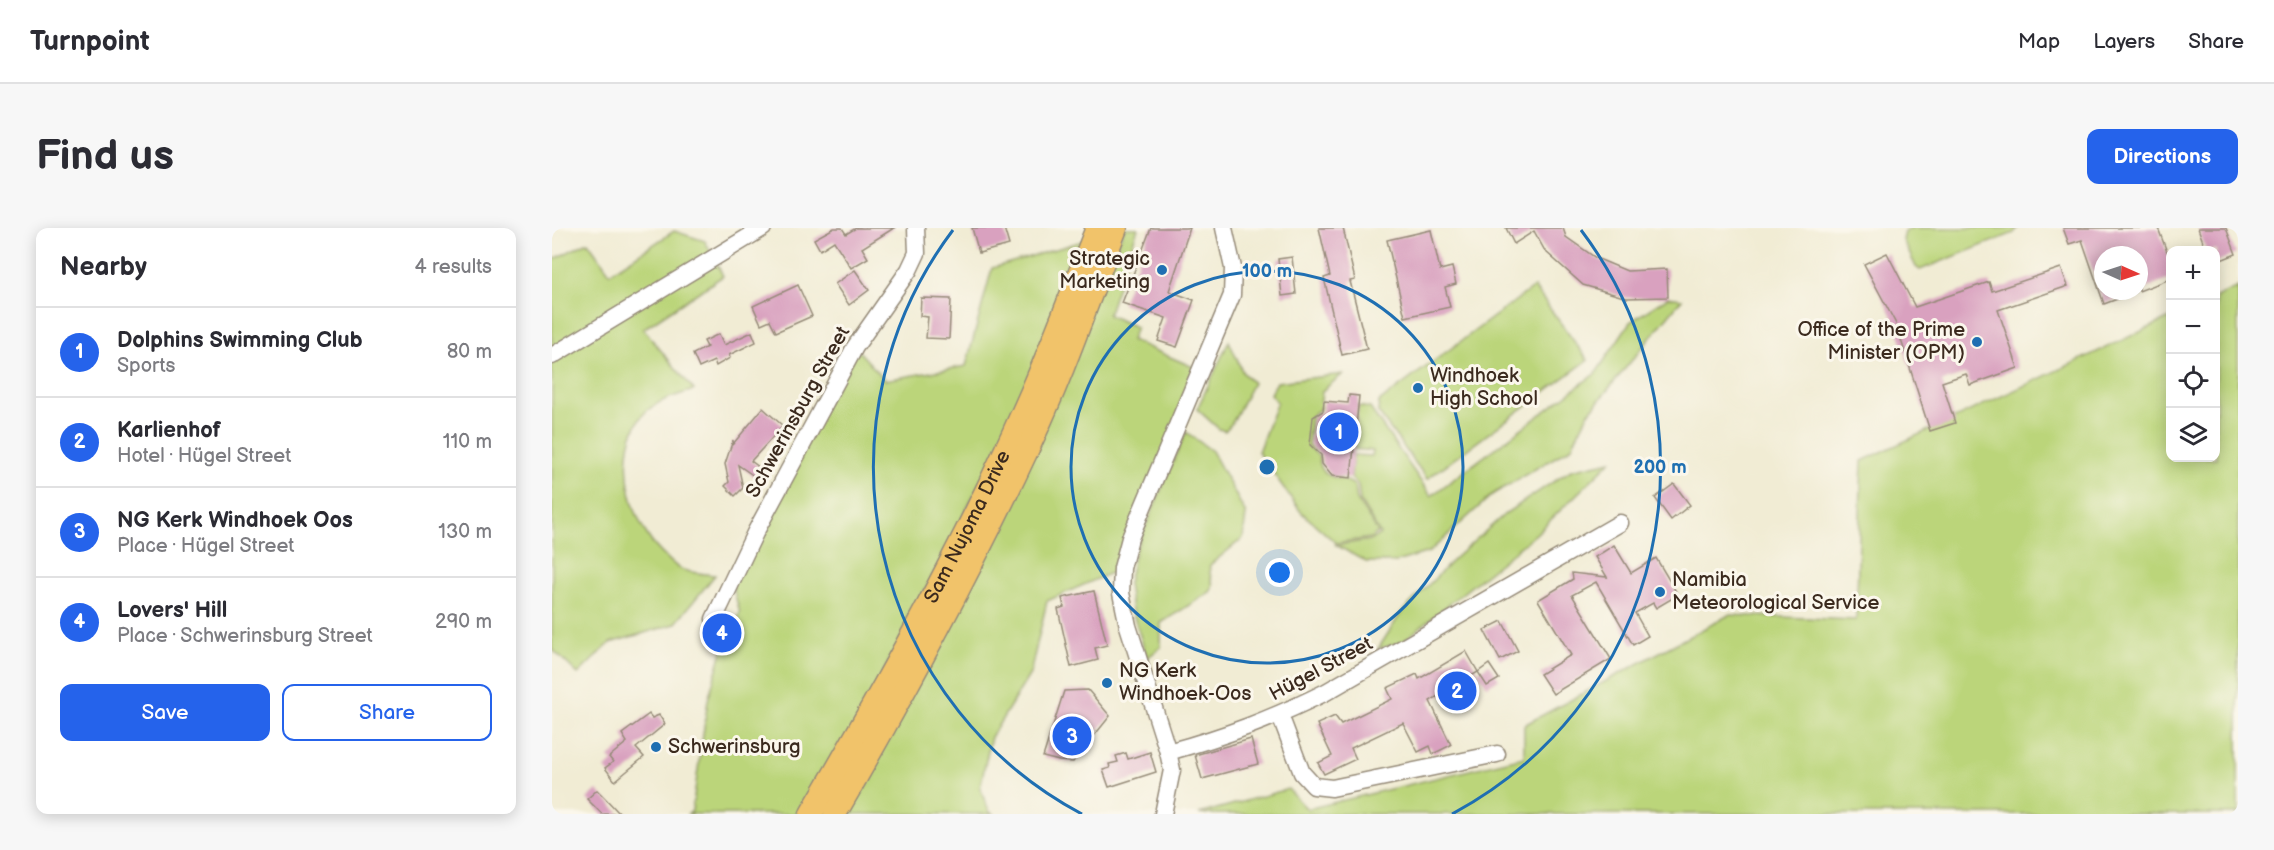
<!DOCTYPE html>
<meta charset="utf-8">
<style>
body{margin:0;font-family:"Balsamiq Sans",sans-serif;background:#f7f7f7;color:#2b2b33}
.controls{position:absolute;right:18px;top:18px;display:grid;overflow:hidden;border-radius:12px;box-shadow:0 3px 15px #0003}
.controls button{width:54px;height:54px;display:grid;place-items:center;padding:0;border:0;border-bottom:2px solid #e1e1e2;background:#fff;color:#2b2b33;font:30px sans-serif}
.compass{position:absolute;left:1542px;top:18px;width:54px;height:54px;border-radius:50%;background:#fff;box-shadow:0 3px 15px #0003;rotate:93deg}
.you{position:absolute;left:728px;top:345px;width:21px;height:21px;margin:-15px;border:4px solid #fff;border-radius:50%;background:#1a73e8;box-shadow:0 0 0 9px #1a73e833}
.badge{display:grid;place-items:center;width:39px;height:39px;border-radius:50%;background:#2563eb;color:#fff;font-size:20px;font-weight:700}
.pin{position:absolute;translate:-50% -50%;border:3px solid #fff;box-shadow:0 2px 6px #0006}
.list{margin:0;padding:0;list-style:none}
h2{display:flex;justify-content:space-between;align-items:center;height:78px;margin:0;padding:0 24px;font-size:26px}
h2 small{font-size:20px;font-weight:400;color:#7c7c81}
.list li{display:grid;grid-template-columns:39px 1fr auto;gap:18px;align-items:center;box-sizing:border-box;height:90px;padding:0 24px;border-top:2px solid #e1e1e2}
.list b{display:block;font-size:22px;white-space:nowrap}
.list p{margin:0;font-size:20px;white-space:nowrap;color:#7c7c81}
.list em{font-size:20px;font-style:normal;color:#7c7c81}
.actions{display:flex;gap:12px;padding:18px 24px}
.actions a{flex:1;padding:14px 0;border:2px solid #2563eb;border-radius:12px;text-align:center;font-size:21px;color:#2563eb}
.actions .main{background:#2563eb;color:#fff}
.icon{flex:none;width:33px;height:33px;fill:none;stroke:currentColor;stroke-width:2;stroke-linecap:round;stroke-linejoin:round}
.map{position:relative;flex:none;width:1686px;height:586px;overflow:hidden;border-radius:12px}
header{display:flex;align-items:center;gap:36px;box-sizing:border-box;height:84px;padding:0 30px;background:#fff;border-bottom:2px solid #e1e1e2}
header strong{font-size:28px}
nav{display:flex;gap:33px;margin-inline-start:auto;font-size:21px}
.intro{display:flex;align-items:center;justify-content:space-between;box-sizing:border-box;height:144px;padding:0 36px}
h1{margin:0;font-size:42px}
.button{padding:15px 27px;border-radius:12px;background:#2563eb;color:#fff;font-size:21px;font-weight:700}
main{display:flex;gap:36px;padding:0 36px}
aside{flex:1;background:#fff;border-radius:12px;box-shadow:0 3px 15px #0003}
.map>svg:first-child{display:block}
.green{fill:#bbd57a;stroke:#7b804c;stroke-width:1.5}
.building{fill:#d9a1bf}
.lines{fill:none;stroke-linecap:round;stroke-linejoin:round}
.minor-casing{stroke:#968b79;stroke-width:19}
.highway-casing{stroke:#968b79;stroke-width:25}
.minor{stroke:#fff;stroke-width:16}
.highway{stroke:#f1c36a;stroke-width:22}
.ring{fill:none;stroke:#1f6fb2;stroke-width:3}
.poi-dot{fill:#1f6fb2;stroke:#fbf7ec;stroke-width:2}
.labels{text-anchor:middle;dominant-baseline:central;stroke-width:6;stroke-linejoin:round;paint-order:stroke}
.poi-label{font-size:20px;fill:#3b2a1e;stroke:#fbf7ec;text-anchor:start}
.street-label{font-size:20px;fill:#3b2a1e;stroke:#fbf7ec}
.centre{fill:#1f6fb2;stroke:#fbf7ec;stroke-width:3}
.ring-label{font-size:18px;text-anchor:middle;font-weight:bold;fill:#1f6fb2;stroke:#fbf7ec;stroke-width:6;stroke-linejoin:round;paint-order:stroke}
</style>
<header>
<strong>Turnpoint</strong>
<nav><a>Map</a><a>Layers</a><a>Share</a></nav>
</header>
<div class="intro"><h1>Find us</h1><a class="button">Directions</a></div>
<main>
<aside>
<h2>Nearby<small>4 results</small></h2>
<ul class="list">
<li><span class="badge">1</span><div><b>Dolphins Swimming Club</b><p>Sports</p></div><em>80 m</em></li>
<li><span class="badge">2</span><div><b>Karlienhof</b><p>Hotel · Hügel Street</p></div><em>110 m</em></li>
<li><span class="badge">3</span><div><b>NG Kerk Windhoek Oos</b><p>Place · Hügel Street</p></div><em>130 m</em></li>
<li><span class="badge">4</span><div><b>Lovers' Hill</b><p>Place · Schwerinsburg Street</p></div><em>290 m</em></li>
</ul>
<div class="actions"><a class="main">Save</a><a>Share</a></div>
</aside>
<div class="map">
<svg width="1686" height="586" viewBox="0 0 1686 586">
<rect width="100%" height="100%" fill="#fbf7ec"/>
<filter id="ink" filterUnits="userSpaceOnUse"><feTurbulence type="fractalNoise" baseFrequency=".0167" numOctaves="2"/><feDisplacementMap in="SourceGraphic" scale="12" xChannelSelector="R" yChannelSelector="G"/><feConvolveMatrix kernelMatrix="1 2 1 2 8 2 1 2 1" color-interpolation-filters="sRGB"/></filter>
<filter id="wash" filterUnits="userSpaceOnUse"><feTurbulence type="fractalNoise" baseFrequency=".008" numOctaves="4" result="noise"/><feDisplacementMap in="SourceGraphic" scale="24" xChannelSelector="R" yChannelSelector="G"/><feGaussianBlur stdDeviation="1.35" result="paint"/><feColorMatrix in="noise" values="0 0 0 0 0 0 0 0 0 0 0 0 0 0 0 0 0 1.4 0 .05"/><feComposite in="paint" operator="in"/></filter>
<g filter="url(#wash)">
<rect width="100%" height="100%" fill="#f1ecd4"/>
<!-- green -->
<g class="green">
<path d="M573 0H586L556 87 584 99 579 112 648 142 570 340 495 373 478 446 439 509 428 560 437 583 441 586H295Z"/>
<path d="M1359 0H1466L1462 5 1368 42 1364 39 1351 12 1353 4Z"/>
<path d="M122 3 153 13 171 48 91 101 142 162C123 168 98 174 87 192 62 233 80 303 116 331 120 335 126 340 131 342 140 345 153 346 163 347L123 396 58 415 26 446 0 421V32L36 14 58 45Z"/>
<path d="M534 12 473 167 259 586H136L140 583 156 472 173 413 188 385 179 352 303 119 333 152 414 138 440 40Z"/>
<path d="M982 59 1036 132 875 251 826 184 827 174Z"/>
<path d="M1686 59V586H647L736 561 755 581 972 529V497L1177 387 1304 392 1310 233 1618 90V230H1664V69Z"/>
<path d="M1116 69 1130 71 1036 186 1019 220 941 266 877 324 844 334H814L784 317 819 312 828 306 808 273 806 257 799 250 801 227 820 228 821 223 802 221 806 178 818 180 879 268 1044 145 1078 94Z"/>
<path d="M677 113 691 145 701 155 680 195 673 203 667 201 645 181Z"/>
<path d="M791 146 770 163 768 181 759 188 756 218 767 228C768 256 789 245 803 258L805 272 826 304 819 310 784 315 749 284 706 224 725 174 718 166 725 154Z"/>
<path d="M634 204 660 223 694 286 691 310 658 337C655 347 665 356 658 364L609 395V419L595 430 580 382 576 355 583 323Z"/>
<path d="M1059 233 984 306 850 414 826 421 849 385 902 331 954 285 1019 242Z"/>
</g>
<g id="blocks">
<!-- building -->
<g class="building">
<path d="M282 0H290L294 6 304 0H342L310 20 316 30 299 40 282 13 268 22 262 11Z"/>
<path d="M420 0H452L457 17 427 25Z"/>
<path d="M599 0H638L617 63 642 72 625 119 606 113 614 90 570 75Z"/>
<path d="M767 0H791L803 52 798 53 815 121 790 127 772 50 778 48Z"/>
<path d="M954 0H1011L1014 9 1044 30 1075 43 1115 41 1116 69 1075 70 1031 57 993 23 982 3 962 16Z"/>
<path d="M1511 0H1606L1618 32V51L1587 63V27H1551V63L1584 64 1552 76 1530 12 1517 16Z"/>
<path d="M1646 0H1674L1684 26 1664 34V22H1654Z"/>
<path d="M879 2 888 42 900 39 904 56 893 59 898 79 853 89 835 12Z"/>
<path d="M1335 25 1363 79 1437 54 1440 63 1509 40 1516 58 1446 82 1466 140 1418 157 1414 146 1390 154 1403 195 1378 203 1344 96 1312 36Z"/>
<path d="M740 29 744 66 730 68 726 31Z"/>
<path d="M303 42 317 62 297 77 283 56Z"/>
<path d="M246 57 260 88 224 104 218 92 209 96 201 78Z"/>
<path d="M369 70 399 71 397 111 374 110 376 89 368 88Z"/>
<path d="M200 104 204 114 177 127 178 130 164 138 162 133 147 140 141 126 155 119 152 113 167 106 172 117Z"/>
<path d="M797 167 807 168 799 250 780 248 770 236 769 227 758 217 761 189 771 183 772 173 796 175Z"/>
<path d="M211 180 231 198 199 233 208 240 202 248 186 237 191 260 183 268 173 258 177 254 173 236 181 212V216Z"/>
<path d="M1122 256 1138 277 1119 292 1103 270Z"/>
<path d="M1062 317 1079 345 1104 330 1126 367 1104 380 1101 375 1083 385 1096 408 1081 417 1044 354 1020 367 1059 431 1001 466 988 446 1019 427 986 372 1021 351 1020 345 1055 349 1043 329Z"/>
<path d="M542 363 555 417 543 420 546 432 519 439 506 381 512 379 510 370Z"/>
<path d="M950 393 966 423 948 432 932 402Z"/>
<path d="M914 423 926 444 878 473 899 517 881 526 878 518 866 524 851 495 799 520 804 531 772 546 766 535 780 528 765 496 783 488 789 496 840 471 835 460 865 446 867 451Z"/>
<path d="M937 436 947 451 935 458 926 444Z"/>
<path d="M536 462 558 488 521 534 507 533 491 529 512 463Z"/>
<path d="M97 486 100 490 107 487 113 496 84 520 92 529 63 553 53 540 61 534 57 529 75 514 70 506Z"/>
<path d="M699 511 706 536 650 551 643 527Z"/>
<path d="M598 524 604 544 557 559 551 542 558 540 557 536 566 534 564 528 574 525 576 531Z"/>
<path d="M45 562 53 570 68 586H50L35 571Z"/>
</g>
</g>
</g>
<g filter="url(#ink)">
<use href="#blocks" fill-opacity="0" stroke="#968b79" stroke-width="1.5"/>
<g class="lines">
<defs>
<g id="minor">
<path d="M0 128 211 0"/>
<path d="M162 391 203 305 303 119 357 42 365 25 364 0"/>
<path d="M728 487 750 545 762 558 780 560 945 526"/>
<path d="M616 524C674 508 720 491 774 464L1068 295"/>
<path d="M611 586 620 542 616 524 576 398 569 365 570 340 578 310 680 67 681 40 672 0"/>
</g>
<g id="highway">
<path id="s1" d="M259 586C336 453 412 318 474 177 500 119 522 59 545 0"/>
<path d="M283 586C353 465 419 342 478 216 511 146 536 72 564 0"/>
</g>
</defs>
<!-- minor casing -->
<use href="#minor" class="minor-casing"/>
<!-- highway casing -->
<use href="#highway" class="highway-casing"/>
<!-- minor -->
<use href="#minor" class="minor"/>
<!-- highway -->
<use href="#highway" class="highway"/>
</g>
</g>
<!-- distance rings -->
<g class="ring">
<circle cx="715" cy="239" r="196"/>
<path d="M530 586A393 393 0 0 1 401 2M1029 2A393 393 0 0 1 900 586"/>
</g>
<!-- markers -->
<g class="poi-dot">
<circle cx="610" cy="42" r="6"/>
<circle cx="1425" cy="114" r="6"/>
<circle cx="866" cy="160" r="6"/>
<circle cx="1108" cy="364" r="6"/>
<circle cx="555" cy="455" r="6"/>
<circle cx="104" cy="519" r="6"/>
</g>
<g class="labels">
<!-- poi labels -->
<g class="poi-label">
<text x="598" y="31" text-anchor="end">Strategic<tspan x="598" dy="23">Marketing</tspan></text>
<text x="1413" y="102" text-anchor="end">Office of the Prime<tspan x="1413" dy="23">Minister (OPM)</tspan></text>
<text x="878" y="148">Windhoek<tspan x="878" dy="23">High School</tspan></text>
<text x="1120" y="352">Namibia<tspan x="1120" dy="23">Meteorological Service</tspan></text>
<text x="567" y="443">NG Kerk<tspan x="567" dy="23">Windhoek-Oos</tspan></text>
<text x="116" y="519">Schwerinsburg</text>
</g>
<!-- street labels -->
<g class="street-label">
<text transform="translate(246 184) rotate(-61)">Schwerinsburg Street</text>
<text stroke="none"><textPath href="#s1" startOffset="327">Sam Nujoma Drive</textPath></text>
<text transform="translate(769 441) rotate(-28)">Hügel Street</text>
</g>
</g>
<circle cx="715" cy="239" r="9" class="centre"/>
<g class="ring-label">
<text x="715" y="49">100 m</text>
<text x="1108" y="245">200 m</text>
</g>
</svg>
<div class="controls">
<button>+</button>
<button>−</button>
<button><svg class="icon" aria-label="locate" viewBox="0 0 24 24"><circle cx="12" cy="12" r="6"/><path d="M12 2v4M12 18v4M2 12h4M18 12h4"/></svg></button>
<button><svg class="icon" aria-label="layers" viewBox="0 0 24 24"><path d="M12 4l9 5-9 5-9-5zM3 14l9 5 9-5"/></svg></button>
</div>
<svg class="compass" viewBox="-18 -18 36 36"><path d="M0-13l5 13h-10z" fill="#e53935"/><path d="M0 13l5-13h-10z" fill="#7c7c81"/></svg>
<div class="you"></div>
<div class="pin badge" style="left:787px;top:204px">1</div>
<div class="pin badge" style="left:905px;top:463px">2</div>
<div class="pin badge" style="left:520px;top:508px">3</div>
<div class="pin badge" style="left:170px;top:405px">4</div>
</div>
</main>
